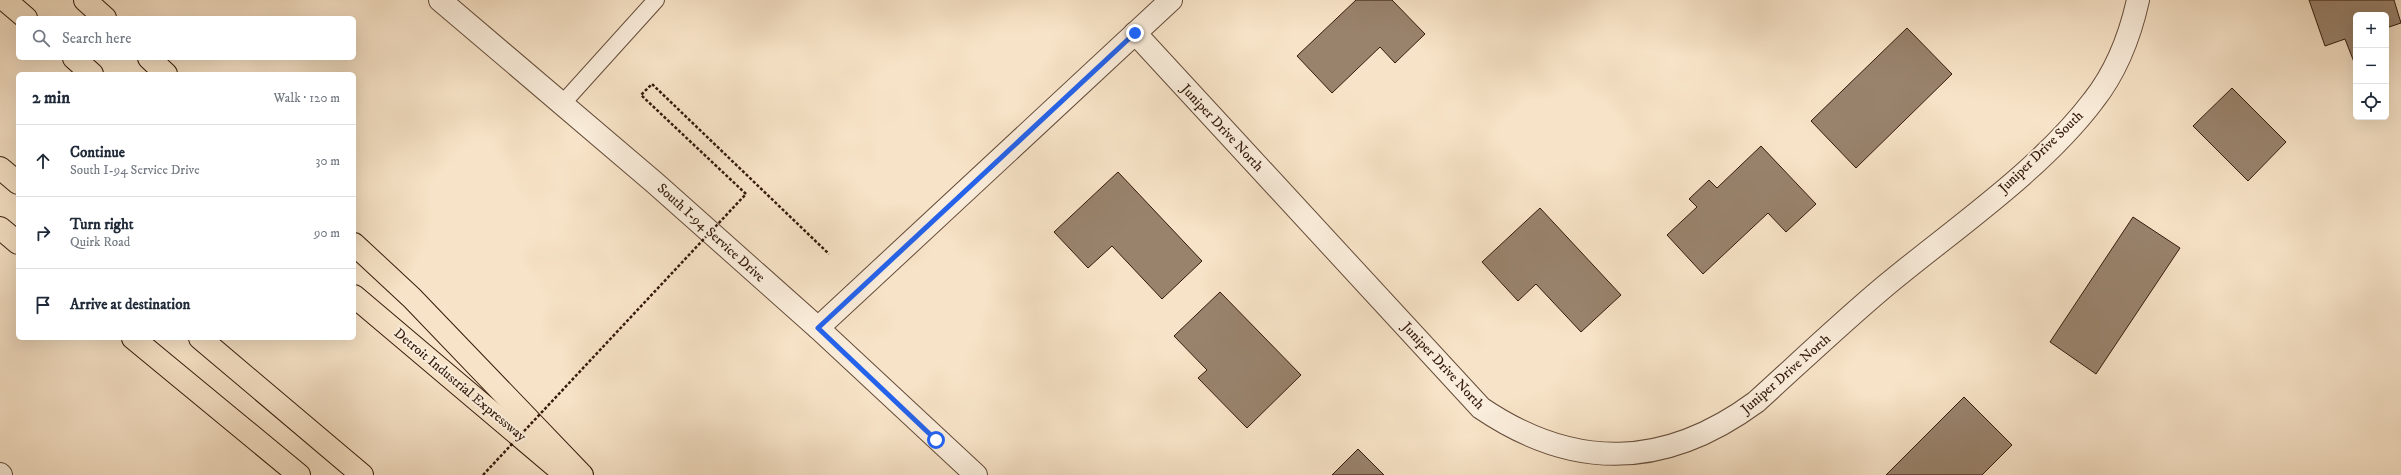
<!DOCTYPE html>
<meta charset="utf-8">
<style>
body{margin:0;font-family:"IM FELL DW Pica",serif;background:#f2f2f3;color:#1f2937}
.controls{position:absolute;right:12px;top:12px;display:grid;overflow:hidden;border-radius:6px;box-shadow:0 4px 16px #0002}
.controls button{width:36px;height:36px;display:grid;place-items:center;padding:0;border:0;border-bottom:1px solid #e0e1e3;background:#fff;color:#1f2937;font:20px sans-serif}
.stop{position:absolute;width:12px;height:12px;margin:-9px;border:3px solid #2563eb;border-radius:50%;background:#fff}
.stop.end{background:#2563eb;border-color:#fff;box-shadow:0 1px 4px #0008}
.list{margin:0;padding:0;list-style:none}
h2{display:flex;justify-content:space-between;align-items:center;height:52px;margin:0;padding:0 16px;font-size:17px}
h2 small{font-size:13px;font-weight:400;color:#747a83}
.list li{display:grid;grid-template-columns:26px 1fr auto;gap:12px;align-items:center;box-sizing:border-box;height:72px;padding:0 16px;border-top:1px solid #e0e1e3}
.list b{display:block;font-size:15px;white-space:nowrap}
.list p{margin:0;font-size:13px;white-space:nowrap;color:#747a83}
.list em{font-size:13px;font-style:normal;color:#747a83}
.icon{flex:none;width:22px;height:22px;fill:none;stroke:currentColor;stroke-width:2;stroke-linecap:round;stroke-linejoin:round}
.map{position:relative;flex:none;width:2401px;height:475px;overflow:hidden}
.search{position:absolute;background:#fff;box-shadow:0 4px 16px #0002;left:16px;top:16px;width:340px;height:44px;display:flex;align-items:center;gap:10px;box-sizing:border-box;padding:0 14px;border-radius:6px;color:#747a83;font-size:15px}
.panel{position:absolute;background:#fff;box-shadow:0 4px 16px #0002;left:16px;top:72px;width:340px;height:268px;border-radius:6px}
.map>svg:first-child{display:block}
.building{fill:#99836d;stroke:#341a0b}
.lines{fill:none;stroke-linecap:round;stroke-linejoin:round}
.service-casing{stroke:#654c3a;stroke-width:18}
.minor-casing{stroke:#654c3a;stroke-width:24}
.tertiary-casing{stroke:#654c3a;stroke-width:24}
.motorway-casing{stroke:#341a0b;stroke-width:24}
.path{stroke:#341a0b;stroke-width:2.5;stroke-dasharray:3 2;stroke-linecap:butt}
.service{stroke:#faeddb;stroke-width:16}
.minor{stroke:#faeddb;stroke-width:22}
.tertiary{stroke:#faeddb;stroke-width:22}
.motorway{stroke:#f7e3c7;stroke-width:22}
.path-bridge{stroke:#341a0b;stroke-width:2.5;stroke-dasharray:3 2;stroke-linecap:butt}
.route{stroke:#2563eb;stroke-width:5}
.labels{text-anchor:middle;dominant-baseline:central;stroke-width:4;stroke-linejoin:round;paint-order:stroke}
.street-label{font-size:14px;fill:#341a0b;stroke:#faeddb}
</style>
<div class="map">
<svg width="2401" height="475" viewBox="0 0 2401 475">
<rect width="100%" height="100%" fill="#f7e3c7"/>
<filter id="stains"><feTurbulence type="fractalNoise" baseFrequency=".005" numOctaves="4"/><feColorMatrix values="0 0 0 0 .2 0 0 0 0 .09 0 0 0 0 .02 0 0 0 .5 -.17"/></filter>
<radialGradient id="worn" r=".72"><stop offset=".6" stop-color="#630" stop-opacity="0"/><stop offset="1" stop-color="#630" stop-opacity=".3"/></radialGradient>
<!-- building -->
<g class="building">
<path d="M1356 0H1392L1425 34 1395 63 1380 47 1332 93 1297 56Z"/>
<path d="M2309 0H2394L2401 23 2386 28V15H2356V61L2354 62 2345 39 2325 46Z"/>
<path d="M1907 28 1952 74 1856 168 1811 121Z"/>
<path d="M2232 88 2286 142 2248 181 2193 126Z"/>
<path d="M1761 146 1816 204 1786 232 1768 213 1703 274 1667 235 1697 207 1689 199 1709 180 1717 188Z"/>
<path d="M1118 172 1202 261 1162 299 1112 246 1088 268 1054 232Z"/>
<path d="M1540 208 1621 295 1581 332 1536 284 1518 301 1482 262Z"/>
<path d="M2133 217 2180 248 2096 374 2050 342Z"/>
<path d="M1220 292 1301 375 1247 428 1198 378 1207 370 1174 336Z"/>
<path d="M1964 397 2012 445 1982 475H1886Z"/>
<path d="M1358 449 1384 475H1332Z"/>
</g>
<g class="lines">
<defs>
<path id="service" d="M562 104 656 0"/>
<path id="minor" d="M1135 33 1481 408C1574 471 1665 469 1756 402 1798 364 1840 324 1884 287 1951 231 2040 171 2093 101 2116 72 2130 36 2138 0"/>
<g id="tertiary">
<path d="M440 0 655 183 818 328 976 475"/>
<path d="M818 328 1171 0"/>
<path d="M0 474 1 475"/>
</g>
<g id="motorway">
<path d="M5 0 26 18"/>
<path d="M85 0 105 18"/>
<path d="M74 58 92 74"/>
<path d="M149 58 166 74"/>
<path d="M0 168 18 183"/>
<path d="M0 228 18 243"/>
<path d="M354 244 412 298 582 475"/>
<path d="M354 296 561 471"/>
<path d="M133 338 299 475"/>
<path d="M200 338 362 475"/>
</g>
</defs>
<!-- service casing -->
<use href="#service" class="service-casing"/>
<!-- minor casing -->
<use href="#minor" class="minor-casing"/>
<!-- tertiary casing -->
<use href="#tertiary" class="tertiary-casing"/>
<!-- motorway casing -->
<use href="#motorway" class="motorway-casing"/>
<!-- path -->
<path class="path" d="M746 194 641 95 652 84 829 254"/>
<!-- service -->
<use href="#service" class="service"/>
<!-- minor -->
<use href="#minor" class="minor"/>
<!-- tertiary -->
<use href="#tertiary" class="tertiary"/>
<!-- motorway -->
<use href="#motorway" class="motorway"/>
<!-- path-bridge -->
<path class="path-bridge" d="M483 475 746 194"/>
</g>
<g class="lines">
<!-- route -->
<path class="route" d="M936 440 818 328 1135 33"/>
</g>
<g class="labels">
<!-- street labels -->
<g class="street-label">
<text transform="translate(1222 128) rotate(47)">Juniper Drive North</text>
<text transform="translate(2041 152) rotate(-44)">Juniper Drive South</text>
<text transform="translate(711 233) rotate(42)">South I-94 Service Drive</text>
<text transform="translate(1443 366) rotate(47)">Juniper Drive North</text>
<text transform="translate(1786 374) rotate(-41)">Juniper Drive North</text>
<text transform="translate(460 385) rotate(40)">Detroit Industrial Expressway</text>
</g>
</g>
<rect width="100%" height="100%" filter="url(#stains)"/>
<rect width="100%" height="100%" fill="url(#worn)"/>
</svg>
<div class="controls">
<button>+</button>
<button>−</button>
<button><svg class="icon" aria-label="locate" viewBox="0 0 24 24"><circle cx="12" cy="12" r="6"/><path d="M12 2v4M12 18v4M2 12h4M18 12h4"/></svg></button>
</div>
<div class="stop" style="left:936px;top:440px"></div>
<div class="stop end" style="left:1135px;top:33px"></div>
<div class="search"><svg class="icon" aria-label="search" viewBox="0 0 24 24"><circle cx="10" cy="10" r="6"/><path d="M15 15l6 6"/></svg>Search here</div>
<section class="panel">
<h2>2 min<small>Walk · 120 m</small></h2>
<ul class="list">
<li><svg class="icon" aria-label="ahead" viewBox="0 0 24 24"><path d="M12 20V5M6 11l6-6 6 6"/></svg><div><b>Continue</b><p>South I-94 Service Drive</p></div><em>30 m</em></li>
<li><svg class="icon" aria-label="right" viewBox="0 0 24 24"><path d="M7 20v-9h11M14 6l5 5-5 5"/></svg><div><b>Turn right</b><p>Quirk Road</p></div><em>90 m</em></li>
<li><svg class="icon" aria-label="arrive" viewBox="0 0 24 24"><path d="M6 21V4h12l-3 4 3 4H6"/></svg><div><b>Arrive at destination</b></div></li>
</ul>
</section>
</div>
